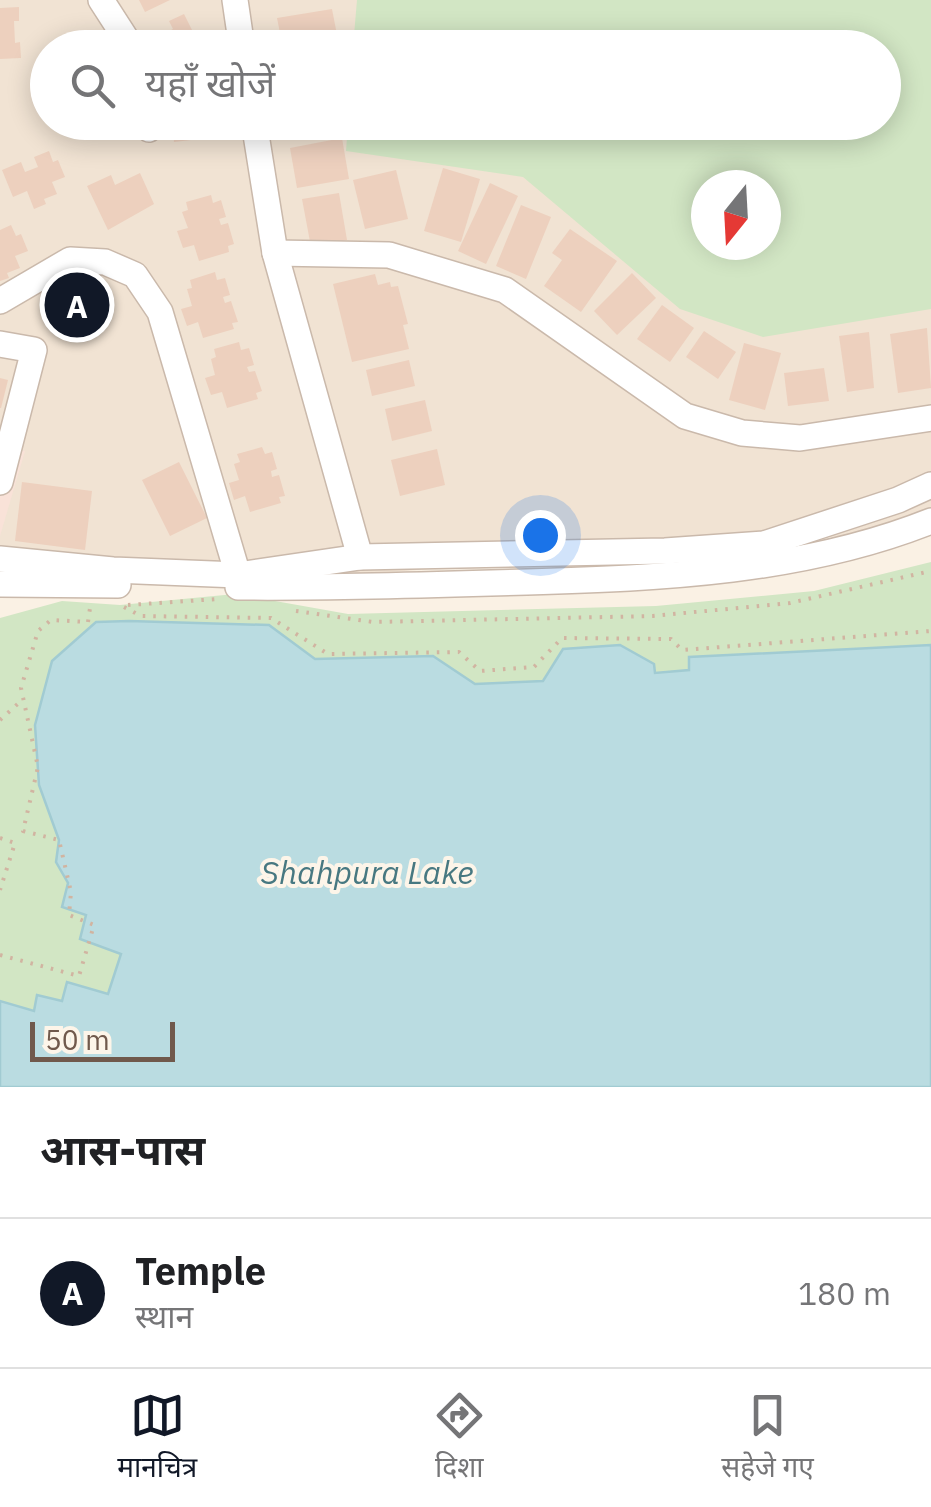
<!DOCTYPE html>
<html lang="hi">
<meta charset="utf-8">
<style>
body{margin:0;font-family:"IBM Plex Sans","Noto Sans Devanagari",sans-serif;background:#f2f2f2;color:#202124}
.compass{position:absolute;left:691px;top:170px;width:90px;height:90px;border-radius:50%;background:#fff;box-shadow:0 5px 25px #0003;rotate:198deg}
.scale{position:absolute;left:30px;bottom:25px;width:145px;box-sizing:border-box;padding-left:10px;border:5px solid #70594c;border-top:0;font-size:28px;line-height:35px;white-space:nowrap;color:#70594c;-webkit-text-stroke:8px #fdf5e9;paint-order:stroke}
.you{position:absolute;left:540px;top:535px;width:35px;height:35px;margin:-25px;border:8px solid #fff;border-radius:50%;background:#1a73e8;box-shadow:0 0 0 15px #1a73e833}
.badge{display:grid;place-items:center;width:65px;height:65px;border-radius:50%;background:#111827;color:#fff;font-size:32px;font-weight:700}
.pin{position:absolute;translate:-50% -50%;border:5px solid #fff;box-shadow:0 2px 10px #0006}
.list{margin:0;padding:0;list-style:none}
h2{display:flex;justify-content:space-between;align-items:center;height:130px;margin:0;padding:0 40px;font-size:42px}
h2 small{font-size:32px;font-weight:400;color:#757577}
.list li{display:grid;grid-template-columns:65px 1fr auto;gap:30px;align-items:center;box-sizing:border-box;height:150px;padding:0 40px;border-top:2px solid #e0e0e0}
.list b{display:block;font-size:38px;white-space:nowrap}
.list p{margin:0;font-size:32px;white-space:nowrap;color:#757577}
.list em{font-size:32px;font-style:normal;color:#757577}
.icon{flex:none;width:55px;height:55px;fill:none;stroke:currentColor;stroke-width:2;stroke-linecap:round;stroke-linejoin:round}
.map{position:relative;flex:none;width:931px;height:1087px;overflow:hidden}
.search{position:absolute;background:#fff;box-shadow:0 5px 25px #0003;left:30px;right:30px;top:30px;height:110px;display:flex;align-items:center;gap:25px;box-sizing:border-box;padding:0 35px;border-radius:55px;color:#757577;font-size:38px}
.sheet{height:280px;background:#fff}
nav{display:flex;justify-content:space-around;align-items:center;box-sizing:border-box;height:140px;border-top:2px solid #e0e0e0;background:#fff;font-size:28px;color:#757577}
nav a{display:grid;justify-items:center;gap:5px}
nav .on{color:#111827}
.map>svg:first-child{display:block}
.residential{fill:#f1e3d3;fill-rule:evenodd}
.commercial{fill:#f9e2d8}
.green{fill:#d2e6c4;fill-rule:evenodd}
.water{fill:#badce1;stroke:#a1cbd2;stroke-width:2.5}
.building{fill:#edd0be}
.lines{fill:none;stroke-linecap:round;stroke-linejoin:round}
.minor-casing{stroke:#cab9ab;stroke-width:28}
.path{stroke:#d1b4a1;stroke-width:4;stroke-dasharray:2.5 8;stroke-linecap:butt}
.minor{stroke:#fff;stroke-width:25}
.labels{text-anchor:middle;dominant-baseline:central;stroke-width:8;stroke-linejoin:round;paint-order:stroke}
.water-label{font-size:32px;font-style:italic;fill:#477881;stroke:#fdf5e9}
</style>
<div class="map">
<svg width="931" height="1087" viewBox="0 0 931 1087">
<rect width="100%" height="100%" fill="#faf1e4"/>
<!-- residential -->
<path class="residential" d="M0 0H931V512L892 532 367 574 0 586ZM48 48H884V122H48ZM706 185H766V245H706Z"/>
<!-- commercial -->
<path class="commercial" d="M0 446 25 451 0 536Z"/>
<!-- green -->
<g class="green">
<path d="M357 0H931V309L763 337 680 309 523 177 346 151 348 123 884 122V48L353 47ZM706 185H766V245H706Z"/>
<path d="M931 562V645L689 658V670L654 673 564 649 543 681 474 684 433 656 314 659 269 625 129 621 35 725 39 785 59 840 56 862 87 915 80 939 122 953 109 994 68 983 62 1002 34 1011 0 1001V618L62 601 120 605 235 594 348 614 656 606 814 591Z"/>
</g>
<!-- water -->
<path class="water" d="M129 621 269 625 315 659 433 656 475 684 543 681 563 649 620 645 654 664 655 673 689 670V657L931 645V1087H0V1001L34 1011 37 995 62 1001 67 982 108 994 121 954 80 939 86 915 62 907 68 883 56 862 59 840 39 785 35 725 52 661 96 622Z"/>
<!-- building -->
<g class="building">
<path d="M139 0H170L145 12Z"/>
<path d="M19 7V21H14L15 43 20 42 21 58 0 59V8Z"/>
<path d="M332 9 338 40 283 48 277 18Z"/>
<path d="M184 14 201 48H164L158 37 173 29 169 21Z"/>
<path d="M172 122H206L208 138 174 142Z"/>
<path d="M291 122H336L337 131 294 138Z"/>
<path d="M342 138 349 179 297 188 290 148Z"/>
<path d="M49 151 53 162 58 160 65 177 52 182 57 194 44 199 46 204 34 209 27 191 13 197 2 170 21 162 25 172 38 167 34 157Z"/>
<path d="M443 168 480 179 461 242 424 231Z"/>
<path d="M396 170 408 219 365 229 353 180Z"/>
<path d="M140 173 154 204 108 230 87 186 111 175 115 185Z"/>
<path d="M490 183 518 196 486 264 458 251Z"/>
<path d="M339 193 347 240 311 247 302 199Z"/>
<path d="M211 195 213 203 221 200 226 217 219 219 221 225 228 223 234 244 228 246 229 252 199 261 194 245 183 248 177 231 188 228 182 212 188 210 186 202Z"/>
<path d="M521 205 551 217 526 279 496 266Z"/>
<path d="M11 225 16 236 21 234 28 251 15 256 20 268 7 273 9 278 0 281V230Z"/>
<path d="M570 229 617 261 581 312 544 286 562 260 552 253Z"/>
<path d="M215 272 217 280 225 278 230 295 223 297 225 303 231 301 238 322 232 323 234 329 203 338 198 322 187 326 181 309 192 306 187 289 192 288 190 280Z"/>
<path d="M632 273 656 298 617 335 594 311Z"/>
<path d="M375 274 378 285 390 282 391 287 398 286 408 324 403 325 409 349 352 362 333 284Z"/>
<path d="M62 290 96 296 93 319 58 314Z"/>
<path d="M662 305 694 328 670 362 637 339Z"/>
<path d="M927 328 931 388 898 393 890 334Z"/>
<path d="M704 331 736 352 718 379 686 357Z"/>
<path d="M869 332 874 388 847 392 839 336Z"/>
<path d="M239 342 241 350 249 348 254 365 247 367 249 372 255 371 262 391 256 393 258 399 227 408 222 392 211 395 205 378 215 375 211 359 216 357 214 349Z"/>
<path d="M744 343 781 353 765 410 729 400Z"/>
<path d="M409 360 415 386 372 396 366 370Z"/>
<path d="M824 368 829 401 788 406 784 373Z"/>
<path d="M0 378 8 380 1 408H0Z"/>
<path d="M425 400 432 431 392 441 385 409Z"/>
<path d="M262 447 265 454 272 452 277 469 271 471 272 477 279 475 285 496 279 497 281 503 250 512 245 496 234 500 229 483 239 480 234 464 240 462 237 454Z"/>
<path d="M437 449 445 485 400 496 391 460Z"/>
<path d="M179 462 207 518 170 536 142 480Z"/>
<path d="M22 482 92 491 85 550 15 541Z"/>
</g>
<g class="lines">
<defs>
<g id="minor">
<path d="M101 0 132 48"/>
<path d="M235 0 242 48"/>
<path d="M147 122 149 129"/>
<path d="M254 122 275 253 360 557"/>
<path d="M275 253 389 255 505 290 685 416 742 433 800 438 931 418"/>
<path d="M0 301 70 260 105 262 135 275 160 312 238 575"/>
<path d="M0 344 34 350 0 482"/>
<path d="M0 559 113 570 238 575 360 557 665 551 764 544 898 500 931 485"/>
<path d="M0 584 118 585"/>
<path d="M238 587C335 588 431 585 527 582 663 578 803 572 931 521"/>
</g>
</defs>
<!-- minor casing -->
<use href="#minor" class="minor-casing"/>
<!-- path -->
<g class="path">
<path d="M128 605 218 599"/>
<path d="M124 607 141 616 271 618 328 654 459 652 480 671 534 667 562 638 671 639 682 650 931 631"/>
<path d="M296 611 373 622 653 616 790 603 931 571"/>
<path d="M0 720 22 700"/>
<path d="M0 838 15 843 0 890"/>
<path d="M0 955 79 976 94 925 69 915 71 892 59 840 23 831 38 767 21 688 38 631 51 620 88 622 90 608"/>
</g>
<!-- minor -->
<use href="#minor" class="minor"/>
</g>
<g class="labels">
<!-- water labels -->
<g class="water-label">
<text x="367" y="872">Shahpura Lake</text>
</g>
</g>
</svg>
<svg class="compass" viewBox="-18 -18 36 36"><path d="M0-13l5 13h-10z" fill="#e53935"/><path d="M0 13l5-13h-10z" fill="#757577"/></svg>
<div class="scale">50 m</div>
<div class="you"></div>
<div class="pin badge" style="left:77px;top:305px">A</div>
<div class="search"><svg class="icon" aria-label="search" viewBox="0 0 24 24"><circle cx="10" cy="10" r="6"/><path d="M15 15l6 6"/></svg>यहाँ खोजें</div>
</div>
<section class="sheet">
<h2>आस-पास<small></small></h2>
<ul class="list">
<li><span class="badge">A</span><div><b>Temple</b><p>स्थान</p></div><em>180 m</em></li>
</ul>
</section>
<nav>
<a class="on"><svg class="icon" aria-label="map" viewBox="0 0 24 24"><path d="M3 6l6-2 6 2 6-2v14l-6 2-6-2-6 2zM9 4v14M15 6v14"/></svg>मानचित्र</a>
<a><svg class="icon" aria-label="directions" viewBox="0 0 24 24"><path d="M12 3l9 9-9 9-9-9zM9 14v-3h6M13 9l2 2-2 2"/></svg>दिशा</a>
<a><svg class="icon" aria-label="saved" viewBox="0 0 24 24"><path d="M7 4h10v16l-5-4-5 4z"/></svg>सहेजे गए</a>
</nav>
